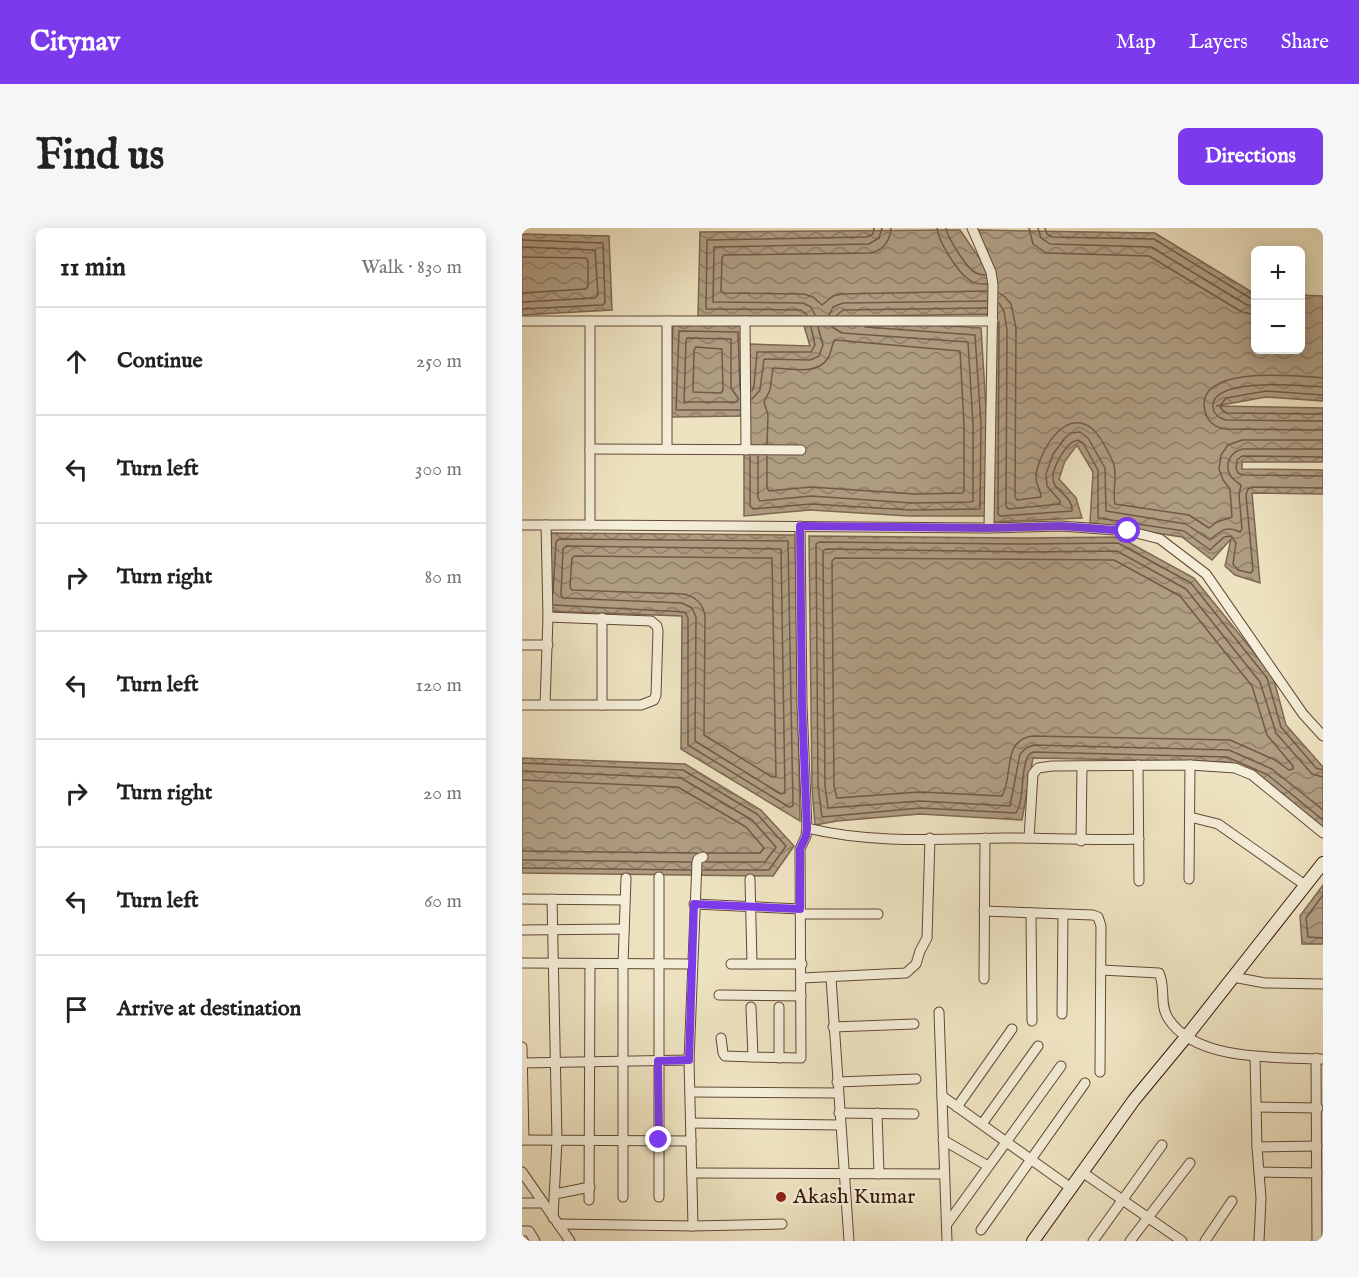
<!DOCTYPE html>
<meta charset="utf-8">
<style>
body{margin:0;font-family:"IM FELL English",serif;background:#f6f6f6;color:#222}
.controls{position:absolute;right:18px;top:18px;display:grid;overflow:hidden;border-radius:9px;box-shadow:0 3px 15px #0003}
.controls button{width:54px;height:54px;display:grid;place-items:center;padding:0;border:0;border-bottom:2px solid #e0e0e0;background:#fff;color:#222;font:30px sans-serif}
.stop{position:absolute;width:18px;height:18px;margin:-14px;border:4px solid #7c3aed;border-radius:50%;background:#fff}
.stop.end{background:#7c3aed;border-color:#fff;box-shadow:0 2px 6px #0008}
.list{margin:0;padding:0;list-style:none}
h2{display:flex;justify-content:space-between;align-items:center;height:78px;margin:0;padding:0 24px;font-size:26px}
h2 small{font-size:20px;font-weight:400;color:#767676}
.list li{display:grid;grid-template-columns:39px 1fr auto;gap:18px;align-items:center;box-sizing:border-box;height:108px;padding:0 24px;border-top:2px solid #e0e0e0}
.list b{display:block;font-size:22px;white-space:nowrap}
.list em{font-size:20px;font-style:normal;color:#767676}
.icon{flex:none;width:33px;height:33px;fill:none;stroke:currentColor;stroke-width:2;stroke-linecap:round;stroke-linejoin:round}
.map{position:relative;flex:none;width:801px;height:1013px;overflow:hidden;border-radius:9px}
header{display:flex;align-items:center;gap:36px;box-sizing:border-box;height:84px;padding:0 30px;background:#7c3aed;color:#fff}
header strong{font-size:28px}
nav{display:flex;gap:33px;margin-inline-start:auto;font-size:21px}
.intro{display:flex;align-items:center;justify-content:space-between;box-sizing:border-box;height:144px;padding:0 36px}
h1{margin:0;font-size:42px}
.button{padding:15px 27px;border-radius:9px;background:#7c3aed;color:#fff;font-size:21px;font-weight:700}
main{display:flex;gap:36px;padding:0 36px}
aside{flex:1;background:#fff;border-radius:9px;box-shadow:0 3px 15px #0003}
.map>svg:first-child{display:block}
.water{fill:url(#water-waves);stroke:#7e6752;stroke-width:1.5}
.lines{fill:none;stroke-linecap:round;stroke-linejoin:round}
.shore{stroke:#725946;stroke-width:1.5}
.street-casing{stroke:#634837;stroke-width:11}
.secondary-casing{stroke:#351509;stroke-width:14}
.street{stroke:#f4edd7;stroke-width:9}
.secondary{stroke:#f4edd7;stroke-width:12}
.route{stroke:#7c3aed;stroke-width:8}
.poi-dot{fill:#8f2418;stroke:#f4edd7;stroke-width:2}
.labels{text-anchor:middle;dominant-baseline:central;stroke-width:4.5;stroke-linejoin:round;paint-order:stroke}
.poi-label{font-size:22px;fill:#351509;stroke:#f4edd7;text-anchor:start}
</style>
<header>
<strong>Citynav</strong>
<nav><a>Map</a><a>Layers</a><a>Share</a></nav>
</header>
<div class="intro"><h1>Find us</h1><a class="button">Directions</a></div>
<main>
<aside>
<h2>11 min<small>Walk · 830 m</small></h2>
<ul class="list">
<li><svg class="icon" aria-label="ahead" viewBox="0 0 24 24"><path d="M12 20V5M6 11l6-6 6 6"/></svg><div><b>Continue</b></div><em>250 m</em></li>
<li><svg class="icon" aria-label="left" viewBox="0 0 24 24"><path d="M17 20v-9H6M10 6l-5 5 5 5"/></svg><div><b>Turn left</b></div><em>300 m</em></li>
<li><svg class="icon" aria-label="right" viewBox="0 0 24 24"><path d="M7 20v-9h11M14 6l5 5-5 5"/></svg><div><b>Turn right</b></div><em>80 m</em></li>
<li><svg class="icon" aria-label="left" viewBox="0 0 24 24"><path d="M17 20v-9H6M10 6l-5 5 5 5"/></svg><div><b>Turn left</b></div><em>120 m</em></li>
<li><svg class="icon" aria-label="right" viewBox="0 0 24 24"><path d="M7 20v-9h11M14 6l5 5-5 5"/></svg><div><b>Turn right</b></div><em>20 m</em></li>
<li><svg class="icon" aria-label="left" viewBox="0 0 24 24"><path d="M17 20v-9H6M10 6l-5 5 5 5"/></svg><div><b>Turn left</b></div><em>60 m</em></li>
<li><svg class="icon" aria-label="arrive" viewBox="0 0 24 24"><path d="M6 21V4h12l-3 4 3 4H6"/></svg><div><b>Arrive at destination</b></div></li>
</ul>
</aside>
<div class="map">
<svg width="801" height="1013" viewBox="0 0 801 1013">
<defs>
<pattern id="water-waves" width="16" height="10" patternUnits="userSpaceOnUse" patternTransform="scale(1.5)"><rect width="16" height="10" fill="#af9d82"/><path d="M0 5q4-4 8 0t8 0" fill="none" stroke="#8f7f69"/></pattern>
</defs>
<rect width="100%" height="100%" fill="#eee3c1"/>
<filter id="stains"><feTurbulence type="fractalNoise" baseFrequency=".00333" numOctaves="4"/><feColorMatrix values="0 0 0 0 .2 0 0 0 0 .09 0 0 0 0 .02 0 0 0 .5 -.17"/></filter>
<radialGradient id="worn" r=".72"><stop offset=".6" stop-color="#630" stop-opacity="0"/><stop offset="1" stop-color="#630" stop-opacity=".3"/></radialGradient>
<!-- water -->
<g class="water">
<path d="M438 2 462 37 457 2 633 5 733 66 734 122H778L779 67 801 68V173L744 169 694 178 801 180V234H720V241L801 242V266L730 265 738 355 713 347 703 338 709 311 690 332 660 309 568 295 571 244 555 217 543 233 537 251 554 270 560 290 470 294 467 86 292 89 459 100 465 196V288H387L288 282 222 288V211L228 116 288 118 279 88H176L178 4Z"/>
<path d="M0 6 87 8 90 82 0 87Z"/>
<path d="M151 96 223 97V188L147 189Z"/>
<path d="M29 305 273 307 278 593 159 521 160 388 25 383Z"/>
<path d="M287 308 506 310 597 309 672 350 751 448 764 497 801 539V600L743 552 704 534 511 530 500 592 398 586 315 593 293 597 290 559Z"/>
<path d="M0 530 163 536 239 582 272 618 251 648 0 645Z"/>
<path d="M801 657V716H780L778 688Z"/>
</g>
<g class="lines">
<!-- shore -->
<g class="shore">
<path d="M369 0C368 13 361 22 349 25L202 27 200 30 199 63 202 65 282 66 291 69 300 77 311 68 320 66 465 63"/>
<path d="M415 0C416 13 435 43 446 51 451 56 458 56 465 56"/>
<path d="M424 0C425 9 445 41 454 45 458 47 459 47 463 47"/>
<path d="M507 0 511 16 524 25 627 28 720 84 734 87"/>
<path d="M516 0 519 10 528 16 629 19 725 77 734 78"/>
<path d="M523 0 525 6 530 9 632 11 728 70 734 71"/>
<path d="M0 12 81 15 83 74 81 77 0 81"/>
<path d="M0 19 73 22 76 67 73 70 0 74"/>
<path d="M0 29 64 30 66 33V58L64 61 0 65"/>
<path d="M477 65 483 69 489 76 494 100 493 269 495 272 519 269C519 262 513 256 514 247 517 226 540 181 568 199 578 206 586 223 591 234 596 247 590 263 593 276L667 287 687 300 695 294 710 289 708 261 701 252 697 241 699 227 706 217 720 212H801"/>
<path d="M477 75 482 83 485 102 484 278 486 281 538 276V273L525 258 524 246 531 226 543 210 549 205 558 204 566 210 583 240 584 283 664 296 688 312C698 303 704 297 718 304L720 301 717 267 719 257C715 254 710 251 708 247 702 235 709 223 721 221H801"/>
<path d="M285 87 279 82 184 81 185 12 345 9 351 6 352 0"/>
<path d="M293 87 289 79 281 75 191 74 192 19 347 16 357 10 360 0"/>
<path d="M307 87 311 79 321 75 465 73"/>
<path d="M315 87 321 82 465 80"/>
<path d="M477 94 476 286 478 288 550 283C551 267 531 263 531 251 530 239 545 213 556 212L561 215 576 242V290L662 303 688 322 702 309 709 308 714 315 711 336 716 342 729 345 731 342 724 267 726 261 731 259 801 260"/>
<path d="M165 110 209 111V160L216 170 215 174H162L164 113Z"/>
<path d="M174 119 200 121 201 162 199 165 171 164 172 122Z"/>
<path d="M801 150C777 148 671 136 683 183 685 193 693 199 702 201L801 202"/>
<path d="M801 159C783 158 686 148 691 180 692 187 697 190 704 192L801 193"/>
<path d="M218 161 216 104 157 103 154 182H218"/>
<path d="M230 163 232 158 235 124H289L293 117 289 99"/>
<path d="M801 167 744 163 704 170 698 178 701 183 705 185 801 186"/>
<path d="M230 171 238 162 242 131 288 132 297 128 301 117 296 99"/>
<path d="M228 228V278L231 281 289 276 389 282 458 281 459 196 453 107 343 99"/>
<path d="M236 228V270L238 273 289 268 390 275 448 274 451 273V196L446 114 320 105 310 99"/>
<path d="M245 228V260L247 263 289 259 394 266 441 265 442 262V197L438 123 313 112C309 117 310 124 306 130 295 148 268 140 251 140L248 162 242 174 246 187 245 216"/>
<path d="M801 229 720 228 715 232 714 240 716 245 721 247 801 248"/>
<path d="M44 318 259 321 263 565 259 566 173 513 174 389 170 380 160 375 41 370 39 367 41 321Z"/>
<path d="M52 328 250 330 254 549H250L182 507 183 388C181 376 173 368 161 366L50 362 48 359 50 330Z"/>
<path d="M313 330 592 332 658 368 730 458 745 507 771 538V541L767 542 753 532 708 512 511 508C479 512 492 548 480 568L398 564 315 570 312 558 310 333Z"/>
<path d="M31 365 34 314 37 311 266 313 271 578 267 579 166 517V390L163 384 32 377"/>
<path d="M0 535 161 542 235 586 264 618 247 642H181"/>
<path d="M801 542 794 540 759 499 745 450 669 355 596 315 506 316 297 314 294 316 296 558 300 589 398 580 494 585C503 569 498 548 505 530 507 525 508 526 512 524L705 529 746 547 801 592"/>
<path d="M0 543 159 550 230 592 254 619 243 634H184"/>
<path d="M801 549 790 546 754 505 738 454 664 361 595 323 506 324 304 321 301 323 303 558 306 580 398 573 488 578 498 526 504 520 512 517 707 522 750 541 801 582"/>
<path d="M0 552 156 559 224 599 242 620 238 625H185"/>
<path d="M0 623 175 625"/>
<path d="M0 632 169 634"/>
<path d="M0 640 169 642"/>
<path d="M801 667 784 690 786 709 801 710"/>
</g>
<defs>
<g id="street">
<path d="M450 0 469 44 471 57 467 300"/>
<path d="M0 93H471"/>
<path d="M68 93V297L467 300 539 298 606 303 638 311 684 346 781 486 801 508"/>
<path d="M223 93 224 222"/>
<path d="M68 221 279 222"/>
<path d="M145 221V93"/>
<path d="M0 297H68"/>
<path d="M80 390V477"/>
<path d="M0 417H26"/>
<path d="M0 477H119L132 472 134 467 136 403 135 398 129 393 26 389"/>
<path d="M23 477 26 389 24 297"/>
<path d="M616 537 617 653"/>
<path d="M668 589 696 596 783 657"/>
<path d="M285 600C350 616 417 611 483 610 528 610 572 613 617 611"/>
<path d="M507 610 511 546 516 540 530 538 668 537 713 540 730 547 801 605"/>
<path d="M559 613 560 538"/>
<path d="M137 649V969"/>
<path d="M228 651 230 736"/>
<path d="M667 651 668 537"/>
<path d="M0 671 103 672"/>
<path d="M30 671 35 912 31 990"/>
<path d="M172 676 278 681"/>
<path d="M462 683 571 687 576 689 579 698 578 844"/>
<path d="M509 685 510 793"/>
<path d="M279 686H356"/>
<path d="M0 702 102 701"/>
<path d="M0 735 170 736"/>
<path d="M209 736H280"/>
<path d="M579 742 637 745C644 759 637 776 646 790 673 834 756 829 801 831"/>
<path d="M711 749 743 755 801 756"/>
<path d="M280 750 384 745 394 736 398 723 405 710 408 610"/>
<path d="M309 750 327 1013"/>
<path d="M462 751 463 610"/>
<path d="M197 767 279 768"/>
<path d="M229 779 231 829 279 830 278 621 284 608 285 600 280 477 278 298"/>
<path d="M257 779V830"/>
<path d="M417 784 425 1013"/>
<path d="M540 786 541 686"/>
<path d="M311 799 392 796"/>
<path d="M199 810 201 825 203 828 231 829"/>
<path d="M0 819 2 912"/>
<path d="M733 829 735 919 739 970 737 1013"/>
<path d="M794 830 795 1013"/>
<path d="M0 835 167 832"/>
<path d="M315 854 394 851"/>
<path d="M168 864 316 865"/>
<path d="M420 868 549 960"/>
<path d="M435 879 490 801"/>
<path d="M735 879 796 880"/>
<path d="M317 885 392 886"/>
<path d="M355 885 357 946"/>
<path d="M169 895 318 897"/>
<path d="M460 896 516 818"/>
<path d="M0 912 169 913"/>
<path d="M421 912 466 938"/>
<path d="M735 919 795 918"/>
<path d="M0 944 48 1013"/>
<path d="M560 944 660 1013"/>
<path d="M737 944 795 945"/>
<path d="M170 945 422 946"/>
<path d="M33 966 68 959"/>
<path d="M101 969V736L104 650"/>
<path d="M67 972 68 736"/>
<path d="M0 975H21"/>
<path d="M36 996 171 998 260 996"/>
<path d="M425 996 539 838"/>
<path d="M171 998 167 832 175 634 176 631 181 629"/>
<path d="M459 1002 563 855"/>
<path d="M0 1003H7L13 1013"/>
<path d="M571 1013 640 917"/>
<path d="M608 1013 668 935"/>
<path d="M683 1013 710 973"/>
</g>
<path id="secondary" d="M511 1013 612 872 664 809 801 635"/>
</defs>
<!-- street casing -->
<use href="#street" class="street-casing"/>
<!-- secondary casing -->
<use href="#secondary" class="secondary-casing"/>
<!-- street -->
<use href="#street" class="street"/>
<!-- secondary -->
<use href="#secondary" class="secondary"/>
</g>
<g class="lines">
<!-- route -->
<path class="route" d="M137 912 136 833 167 832 172 676 278 681V621L284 608 285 600 280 477 278 298 467 300 539 298 606 303"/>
</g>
<!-- markers -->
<circle class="poi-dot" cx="259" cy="969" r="6"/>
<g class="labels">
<!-- poi labels -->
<g class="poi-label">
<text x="271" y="969">Akash Kumar</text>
</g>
</g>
<rect width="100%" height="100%" filter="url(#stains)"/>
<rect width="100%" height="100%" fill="url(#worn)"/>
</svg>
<div class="controls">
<button>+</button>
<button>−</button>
</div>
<div class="stop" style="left:606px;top:303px"></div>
<div class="stop end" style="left:137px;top:912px"></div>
</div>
</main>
